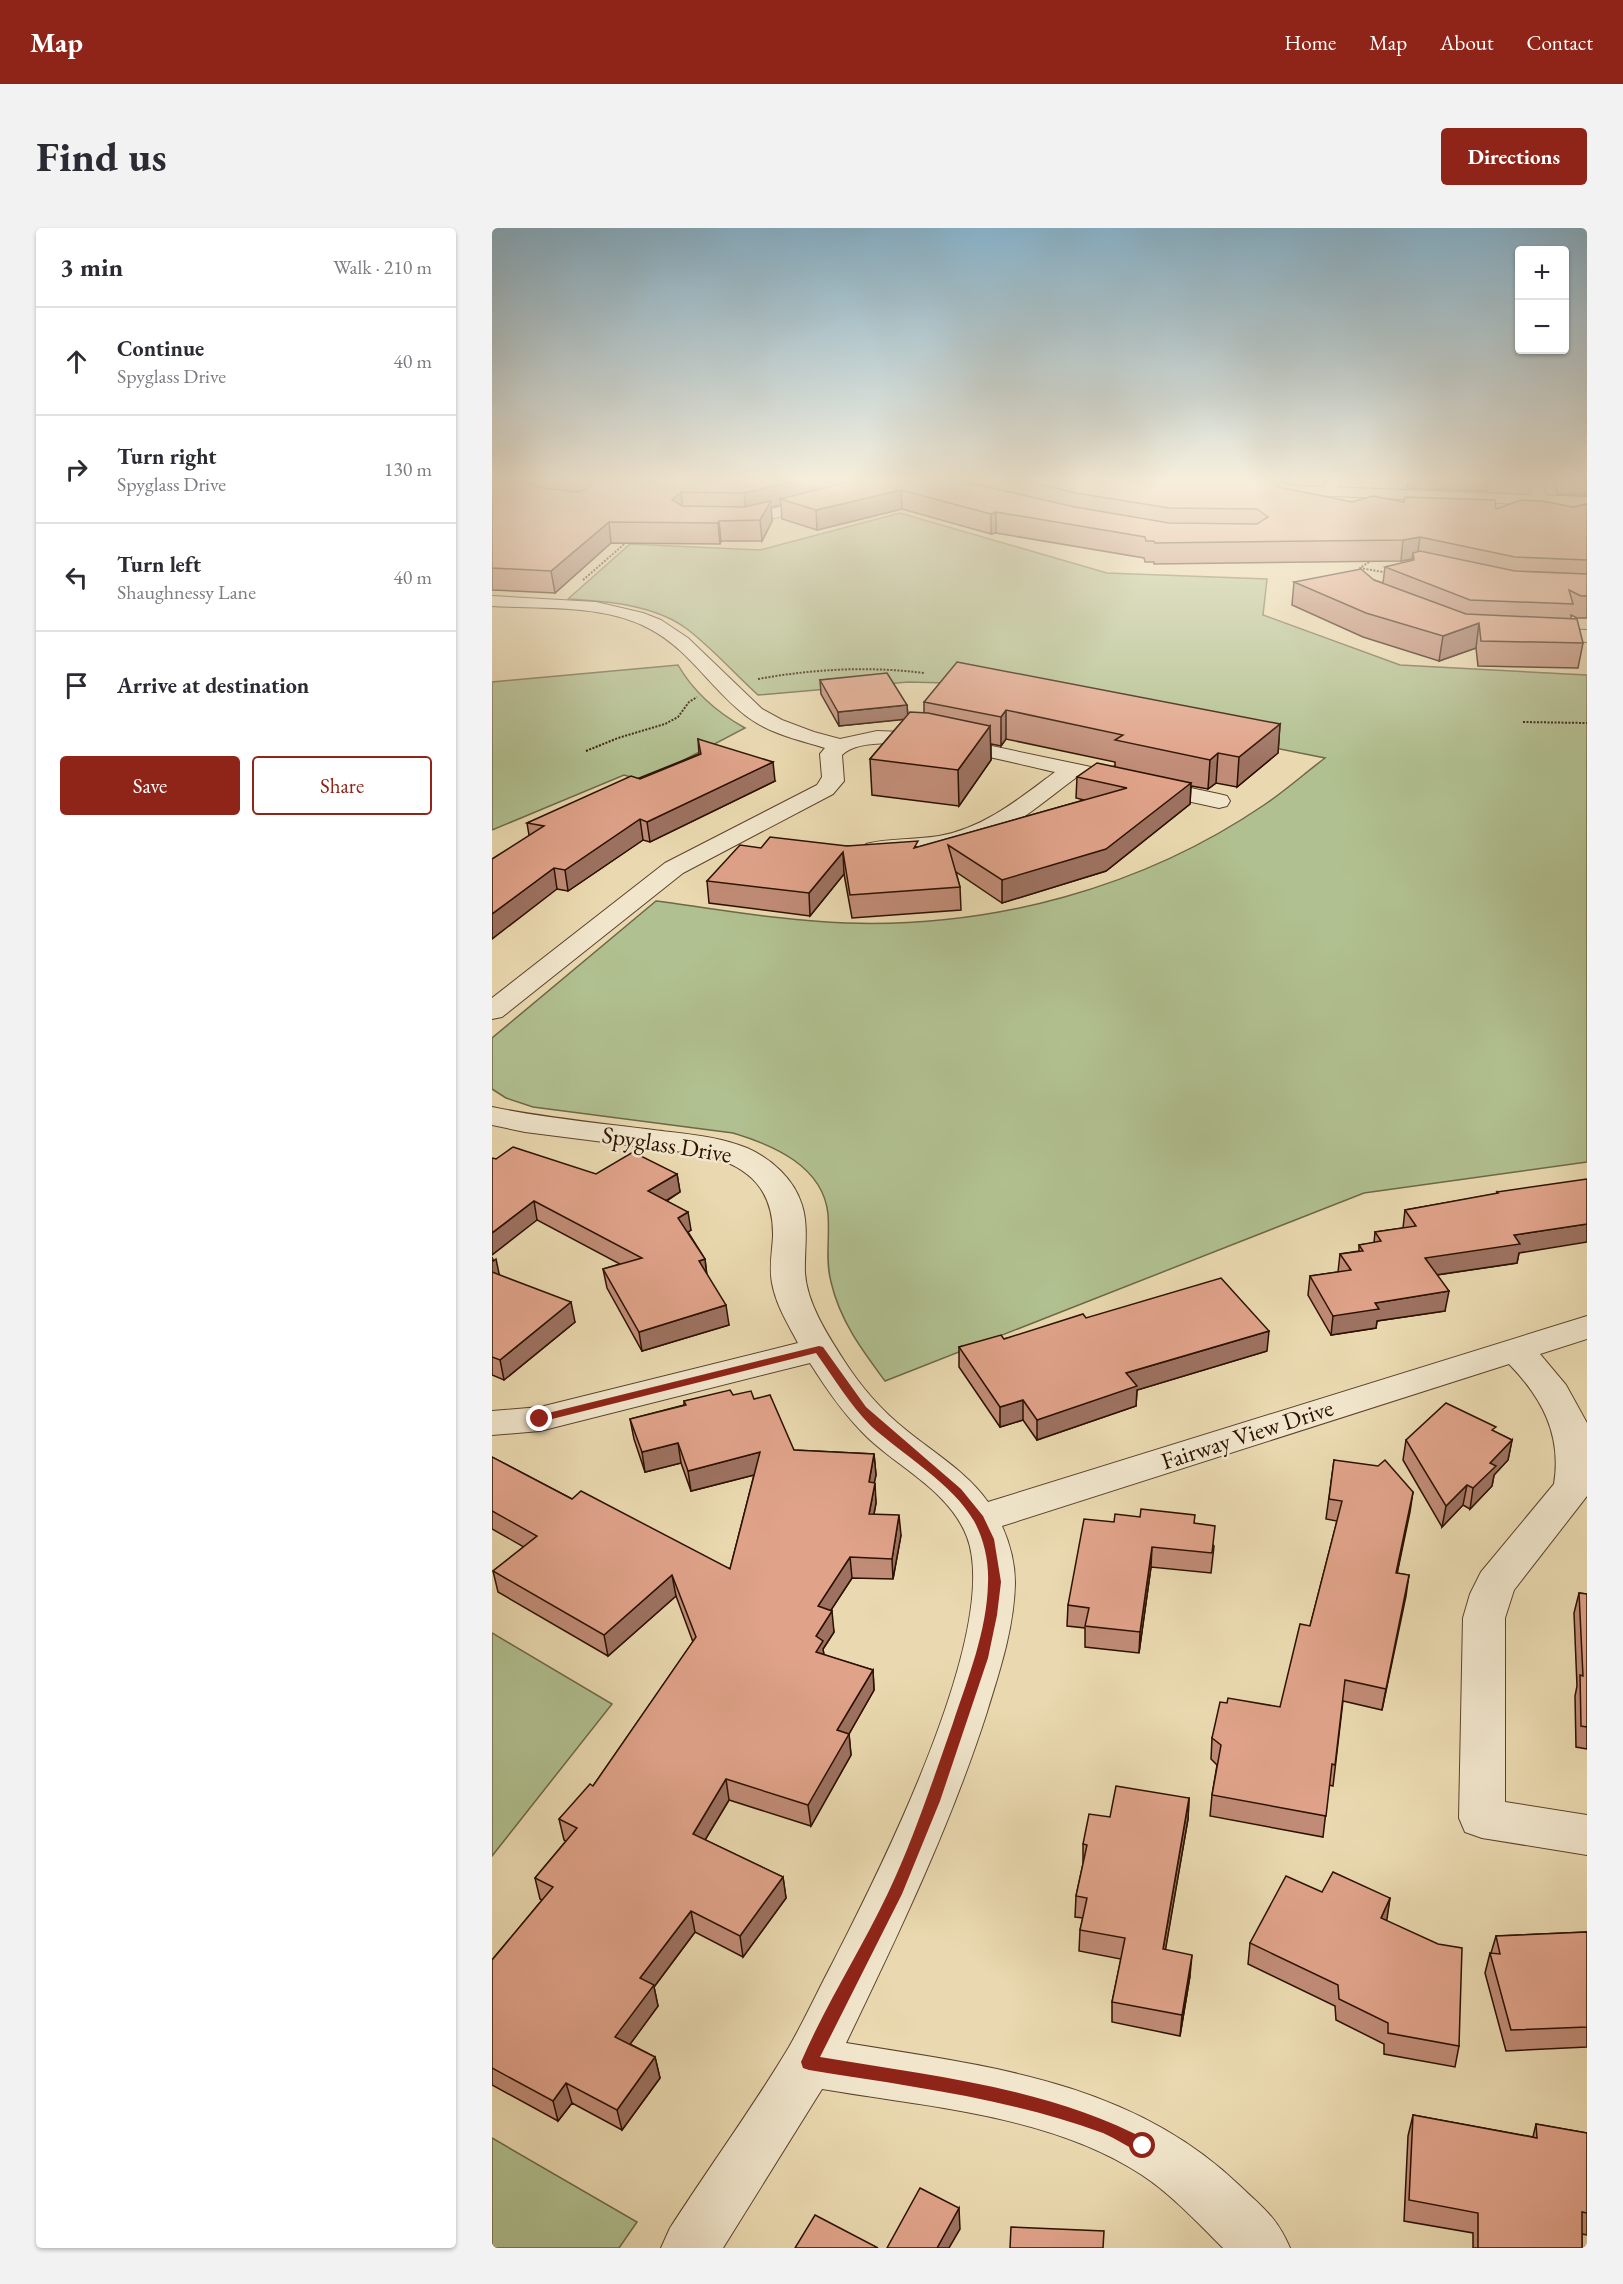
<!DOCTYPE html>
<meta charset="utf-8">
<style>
body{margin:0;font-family:"EB Garamond",serif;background:#f2f2f3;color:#2b2b33}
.controls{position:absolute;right:18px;top:18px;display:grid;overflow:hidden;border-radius:6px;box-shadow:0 2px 4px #0004}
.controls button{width:54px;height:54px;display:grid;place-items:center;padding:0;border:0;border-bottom:2px solid #e1e1e2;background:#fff;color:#2b2b33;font:30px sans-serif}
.stop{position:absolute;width:18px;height:18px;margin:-14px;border:4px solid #8f2418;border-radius:50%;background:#fff}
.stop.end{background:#8f2418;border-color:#fff;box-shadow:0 2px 6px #0008}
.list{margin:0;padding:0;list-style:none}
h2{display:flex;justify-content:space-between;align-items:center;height:78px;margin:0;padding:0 24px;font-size:26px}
h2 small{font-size:20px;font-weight:400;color:#7c7c81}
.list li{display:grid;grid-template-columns:39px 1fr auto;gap:18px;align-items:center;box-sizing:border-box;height:108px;padding:0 24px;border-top:2px solid #e1e1e2}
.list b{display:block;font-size:22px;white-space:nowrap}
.list p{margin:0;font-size:20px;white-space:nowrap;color:#7c7c81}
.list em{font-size:20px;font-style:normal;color:#7c7c81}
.actions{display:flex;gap:12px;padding:18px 24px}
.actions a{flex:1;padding:14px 0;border:2px solid #8f2418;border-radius:6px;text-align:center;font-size:21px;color:#8f2418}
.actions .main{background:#8f2418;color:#fff}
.icon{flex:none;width:33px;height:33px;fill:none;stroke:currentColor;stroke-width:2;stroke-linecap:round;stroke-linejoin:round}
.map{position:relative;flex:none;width:1095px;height:2020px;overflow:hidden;border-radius:6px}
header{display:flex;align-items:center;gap:36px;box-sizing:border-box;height:84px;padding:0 30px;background:#8f2418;color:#fff}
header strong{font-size:28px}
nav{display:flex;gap:33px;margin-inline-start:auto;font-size:21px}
.intro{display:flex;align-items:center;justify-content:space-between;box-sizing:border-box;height:144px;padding:0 36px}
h1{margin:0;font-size:42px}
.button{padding:15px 27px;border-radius:6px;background:#8f2418;color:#fff;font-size:21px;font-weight:700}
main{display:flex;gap:36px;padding:0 36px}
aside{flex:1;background:#fff;border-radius:6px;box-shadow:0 2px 4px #0004}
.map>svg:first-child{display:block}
.green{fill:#b1c090;stroke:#6e6848;stroke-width:1.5}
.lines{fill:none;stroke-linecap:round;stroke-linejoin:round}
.minor-casing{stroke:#5c432c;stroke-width:2}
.major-casing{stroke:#2c1100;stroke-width:2}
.path{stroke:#2c1100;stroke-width:2;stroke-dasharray:2 1.5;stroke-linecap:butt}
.minor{fill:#f1e6cc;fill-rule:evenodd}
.major{fill:#ead9b0;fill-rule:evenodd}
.wall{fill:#c18c77;stroke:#2c1100;stroke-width:1.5}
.shaded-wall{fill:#9d7261;stroke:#2c1100;stroke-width:1.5}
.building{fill:#e0a38a;stroke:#2c1100;stroke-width:1.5}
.route{fill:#8f2418}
.labels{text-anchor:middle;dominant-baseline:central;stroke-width:5;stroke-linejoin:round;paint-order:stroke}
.street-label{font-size:24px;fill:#2c1100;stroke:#f1e6cc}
</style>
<header>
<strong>Map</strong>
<nav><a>Home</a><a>Map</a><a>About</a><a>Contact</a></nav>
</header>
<div class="intro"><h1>Find us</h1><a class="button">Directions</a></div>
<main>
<aside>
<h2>3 min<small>Walk · 210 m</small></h2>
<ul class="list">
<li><svg class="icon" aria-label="ahead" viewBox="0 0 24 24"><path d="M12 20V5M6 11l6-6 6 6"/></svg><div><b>Continue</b><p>Spyglass Drive</p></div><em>40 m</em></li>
<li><svg class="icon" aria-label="right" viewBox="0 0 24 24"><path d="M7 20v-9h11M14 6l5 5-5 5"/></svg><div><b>Turn right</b><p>Spyglass Drive</p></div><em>130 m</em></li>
<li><svg class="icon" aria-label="left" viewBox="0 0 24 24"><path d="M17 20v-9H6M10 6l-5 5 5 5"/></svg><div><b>Turn left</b><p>Shaughnessy Lane</p></div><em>40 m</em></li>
<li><svg class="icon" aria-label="arrive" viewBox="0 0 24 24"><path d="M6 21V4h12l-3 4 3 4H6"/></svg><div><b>Arrive at destination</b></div></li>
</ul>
<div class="actions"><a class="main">Save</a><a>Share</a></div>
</aside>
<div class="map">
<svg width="1095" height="2020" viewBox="0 0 1095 2020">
<rect width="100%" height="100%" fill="#ead9b0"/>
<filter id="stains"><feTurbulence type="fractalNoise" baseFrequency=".00333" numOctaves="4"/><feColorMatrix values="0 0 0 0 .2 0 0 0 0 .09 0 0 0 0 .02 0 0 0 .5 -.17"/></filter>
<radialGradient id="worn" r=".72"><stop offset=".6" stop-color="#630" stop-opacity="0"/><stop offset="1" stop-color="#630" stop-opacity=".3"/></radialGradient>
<!-- green -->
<g class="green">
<path d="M408 285 615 345 775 351 771 387 908 437 1095 447V934L872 965 393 1153C370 1122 348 1093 339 1054 333 1031 338 1010 336 986 331 938 281 917 241 905L41 879 14 870 0 861V810L164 673C227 681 291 693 354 695 501 700 650 660 772 577 793 563 813 545 833 530L455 455 416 454 266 467C242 445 220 420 195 401 163 377 115 373 76 371L138 316 268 322Z"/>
<path d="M186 437C201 463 226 485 253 500L152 553 132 547 0 602V454Z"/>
<path d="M0 1405 120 1476 0 1628Z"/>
<path d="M0 1910 145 1994 127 2020H0Z"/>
</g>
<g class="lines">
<defs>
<g id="minor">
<path d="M36 252H54L40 265 66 272 69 275 66 278 43 277 27 270 24 261Z"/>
<path d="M394 252H409L401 263 385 265 254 297H237L229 292 237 287H254L392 255Z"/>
<path d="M834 252H848L845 267H835L832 264Z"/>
<path d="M1036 252H1051L1055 273 1052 276H1042Z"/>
<path d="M0 368 104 374 151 385 169 392 196 410 270 481 290 492 322 504 348 511 385 503 438 505 727 566 735 568 738 573 735 578 727 580 585 549C559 568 534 590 505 605 467 624 423 626 382 628L374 626 370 621 374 616C397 610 423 612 447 608 492 600 527 571 563 544 521 535 381 496 350 527L352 553 341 566 191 645 10 789 0 791V770L173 635 325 557 330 549 328 526 333 520C307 512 279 506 257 490 221 464 198 422 158 401 112 376 51 381 0 378Z"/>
<path d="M1045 400 1095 402V414L1038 410 1036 406 1038 402Z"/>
<path d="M0 879C53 890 108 895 162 902 193 906 226 908 255 920 280 931 302 951 310 977 317 999 312 1023 313 1045 315 1075 335 1106 351 1131 368 1158 390 1183 414 1202 442 1225 475 1244 496 1274L1095 1088V1111L1048 1126 1074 1157 1095 1195V1268L1022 1362 1013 1390V1574L1095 1587V1627L990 1610 973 1604 967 1590 971 1390 978 1366 989 1344 1062 1256C1070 1207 1050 1170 1017 1136L510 1298C518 1316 523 1335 523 1355 522 1400 508 1442 495 1484 458 1599 406 1707 354 1815 495 1838 639 1853 747 1957 770 1979 785 1989 798 2020H731C706 1995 680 1967 650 1947 559 1887 435 1879 330 1861L231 2020H169L178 2000C217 1939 260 1881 297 1819 313 1791 326 1762 341 1734 386 1646 510 1402 475 1309 458 1264 409 1241 376 1210 353 1188 335 1162 318 1135L48 1203 0 1207V1183L48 1179 306 1115C296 1096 284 1077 280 1055 277 1040 280 1024 281 1009 282 962 258 939 214 927L33 904 0 897Z"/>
</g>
<path id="major" d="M757 256 1095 269V279L752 264 749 261 752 258Z"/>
</defs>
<!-- minor casing -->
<use href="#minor" class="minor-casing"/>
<!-- major casing -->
<use href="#major" class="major-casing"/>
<!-- path -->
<g class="path">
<path d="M880 332 868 340 897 345"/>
<path d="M91 352 137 312"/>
<path d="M266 451C322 441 376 438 432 445"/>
<path d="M1031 494 1095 495"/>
<path d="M94 523 126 510 173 496 186 489 197 474 205 469"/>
</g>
<!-- minor -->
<use href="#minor" class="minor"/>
<!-- major -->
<use href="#major" class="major"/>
</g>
<!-- wall -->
<g class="wall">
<path d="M0 252H32L30 254 44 258 43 252H797L796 255 787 254 786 260 860 274H912L1004 281 1081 279 1095 276V390H1085L1079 387V391L1091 415 1086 440 986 438 984 420 947 433 871 409 800 377 802 354 882 352 891 355 893 339 920 333V331L909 333 662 336V334H653L652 330 504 305 499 306 410 281 325 302 290 291 289 277 279 279 280 293 270 313H229L228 316 119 315 63 365 0 362Z"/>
<path d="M916 252H997L995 263 915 260Z"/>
<path d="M1061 252H1095V267L1065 266Z"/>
<path d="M328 452 415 477 416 487 432 485V474L788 496 786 525 745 559 724 555 716 561 699 558 698 576 614 643 510 675 464 644 468 659 469 682 360 690 352 646 318 688 217 675 215 653 269 620 355 618 427 619 592 572 584 570 585 549 623 538V534L514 511 509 518 499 516V532L467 578 380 567 378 531 412 491 347 498 329 466Z"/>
<path d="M206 511 283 553 158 614 151 612 76 663 65 661 37 607 35 595 207 526Z"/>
<path d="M4 931 104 946H185L188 964 175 973 199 1002 196 1004 213 1031 215 1047 237 1097 150 1123 115 1060 111 1041 128 1036 45 992Z"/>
<path d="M1005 964 1027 1025 1025 1035 945 1047 953 1083 885 1093 884 1100 839 1107 816 1067 818 1048 846 1044 848 1026 867 1023V1017L882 1015 883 1004 911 1000 913 982 1004 966Z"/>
<path d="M0 1029 7 1047 83 1094 12 1152 0 1147Z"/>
<path d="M594 1090 775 1123 645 1162 644 1178 545 1212 531 1192 508 1199 467 1139V1119L512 1111Z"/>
<path d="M241 1167 262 1171 302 1222 382 1226 384 1247 382 1255 384 1275 382 1286 409 1307 401 1351 360 1350 338 1383 342 1404 331 1421 332 1427 381 1442 382 1462 357 1506 359 1527 319 1598 237 1572 213 1612 291 1649 294 1670 251 1729 203 1704 162 1759 166 1778 138 1816 163 1829 168 1850 130 1902 80 1875 66 1893 0 1857V1732L50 1672 48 1671 43 1650 74 1613 72 1612 67 1591 101 1558 201 1414 184 1368 116 1428 6 1364 1 1343 32 1319 0 1301V1229L80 1271 238 1341 262 1247 199 1263 189 1235 153 1244 142 1211 138 1191 192 1177V1173Z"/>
<path d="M1003 1204 1020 1212 1016 1232 1002 1247 1000 1258 978 1281 971 1277 950 1299 911 1232 914 1212Z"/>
<path d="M842 1232 921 1264 905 1345 917 1347 890 1482 851 1473 841 1558 837 1557 831 1609 718 1588 720 1567 725 1537 719 1531 720 1510 735 1475 788 1479 818 1398 845 1293 834 1291Z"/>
<path d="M622 1294 702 1295 722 1318 719 1345 659 1339 647 1425 593 1419V1400L575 1398 576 1377Z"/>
<path d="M1087 1365 1095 1366V1521L1084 1519 1083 1468 1085 1458 1082 1385Z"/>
<path d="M697 1570 696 1591 673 1722 698 1748 688 1808 620 1794V1774L629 1731 587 1723 588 1702 591 1690 583 1689 584 1668 591 1636V1616L618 1589Z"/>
<path d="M830 1664 898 1670 894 1692 967 1818 963 1839 892 1826V1816L844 1792 843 1778 756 1736 758 1715Z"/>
<path d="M1095 1704V1819L1014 1823 993 1745 998 1725H999L1004 1708Z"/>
<path d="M921 1887 1041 1909 1044 1896 1095 1905V2007L1090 2006V2020H981V2005L912 1993 916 1908Z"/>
</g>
<!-- shaded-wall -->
<g class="shaded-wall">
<path d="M307 252H391L288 271 289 277 279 279 280 293 270 313 268 292 254 285 252 265Z"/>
<path d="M783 252H787L786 268 781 254Z"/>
<path d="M409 262 410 281 325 302 324 282Z"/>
<path d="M189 264 191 284 180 272Z"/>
<path d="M504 284V305L499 306V286Z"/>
<path d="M227 293 229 313 228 316 226 295Z"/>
<path d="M117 294 119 315 63 365 59 343Z"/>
<path d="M928 309 925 330 921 325 920 331 909 333 911 312Z"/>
<path d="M987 395 984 420 947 433 951 408Z"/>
<path d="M415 477 416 491 347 498 346 484Z"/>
<path d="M514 482V511L509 518V489Z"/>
<path d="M788 496 786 525 745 559 747 529Z"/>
<path d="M498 498 499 532 467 578 466 542Z"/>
<path d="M726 525 724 555 716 561 718 532Z"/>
<path d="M281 534 283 553 158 614 155 594Z"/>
<path d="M699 555 698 576 614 643 510 675V652Z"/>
<path d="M148 591 151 612 76 663 73 642Z"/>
<path d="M351 624 352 646 318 688 317 665Z"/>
<path d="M62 640 65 661 0 711V686Z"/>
<path d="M185 946 188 964 159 982 156 963Z"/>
<path d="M42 973 45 992 0 1027V1005Z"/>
<path d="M196 984 199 1002 189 1009 186 990Z"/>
<path d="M1095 996V1014L1027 1025 1025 1035 930 1049 933 1030 1022 1007Z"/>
<path d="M4 1031 8 1050 0 1056V1034Z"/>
<path d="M213 1031 215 1050 207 1033Z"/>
<path d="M957 1063 953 1083 885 1093 884 1100 839 1107 841 1088 883 1075Z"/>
<path d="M79 1074 83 1094 12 1152 8 1132Z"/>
<path d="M234 1077 237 1097 150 1123 147 1104Z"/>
<path d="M777 1103 775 1123 645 1162 644 1178 545 1212V1192L634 1145Z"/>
<path d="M531 1172V1192L508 1199V1179Z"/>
<path d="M1020 1212 1016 1232 1002 1247 1000 1258 978 1281 981 1260 998 1235Z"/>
<path d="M186 1215 189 1235 153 1244 150 1224Z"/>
<path d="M268 1224 270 1245 199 1263 196 1243Z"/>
<path d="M382 1226 384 1247 378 1274 377 1254Z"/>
<path d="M383 1255 384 1275 378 1306 377 1286Z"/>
<path d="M975 1257 971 1277 950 1299 954 1278Z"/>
<path d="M921 1264 918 1284 901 1365 904 1345Z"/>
<path d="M407 1287 409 1307 401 1351 400 1331Z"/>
<path d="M660 1319 659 1339 647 1425 648 1404Z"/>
<path d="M358 1329 360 1350 328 1399 326 1378Z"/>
<path d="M180 1347 184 1368 116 1428 112 1407Z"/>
<path d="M917 1347 914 1368 890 1482 894 1461Z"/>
<path d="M340 1383 342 1404 331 1421 333 1434 324 1424V1408Z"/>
<path d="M381 1442 382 1462 357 1506 359 1527 319 1598 316 1577 345 1502Z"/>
<path d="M234 1551 237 1572 204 1627 201 1606Z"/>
<path d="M697 1570 696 1591 670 1742 671 1721Z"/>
<path d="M291 1649 294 1670 251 1729 248 1708Z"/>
<path d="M898 1670 895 1691 886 1711 889 1690Z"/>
<path d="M199 1683 203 1704 162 1759 166 1778 128 1830 123 1809 148 1750Z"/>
<path d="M700 1727 698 1748 688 1808 690 1787Z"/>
<path d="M163 1829 168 1850 130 1902 125 1882Z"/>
<path d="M74 1855 80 1875 66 1893 61 1873Z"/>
<path d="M467 1980 468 2001 457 2020H445Z"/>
</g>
<!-- building -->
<g class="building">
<path d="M0 252H23L51 260 85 264 94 262 101 256 94 252H307L252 265 189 264 180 272 190 278 252 279 279 273 268 292 227 293 226 295 117 294 59 343 0 340Z"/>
<path d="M365 252 469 253 583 279 677 295 765 296 776 289 765 281 677 280 584 265 530 252H783L781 254 786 259 860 274 881 268 912 274 913 269 1003 272 1004 281 1029 272 1050 273 1081 279 1095 276V332L1023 329 928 309 911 312 663 315 662 313H654L653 309 504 284 499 286 409 262 324 282 288 271Z"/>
<path d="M928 323 1023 343 1095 346V368H1089L1077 362 1081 376 978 372 893 339 922 332 921 325Z"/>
<path d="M869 341 882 352 974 386 1085 391 1091 415 989 413 987 395 951 408 874 385 802 354Z"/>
<path d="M465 434 788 496 747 529 726 525 718 532 623 512 631 507 514 482 509 489 432 474Z"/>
<path d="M395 445 415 477 346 484 328 452Z"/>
<path d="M418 484 436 485 498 498 466 542 378 531Z"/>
<path d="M206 511 281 534 155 594 148 591 73 642 62 640 0 686V631L52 598 35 595 139 548 148 551 209 526Z"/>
<path d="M605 535 699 555 614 621 510 652 456 617 468 659 358 667 351 624 317 665 215 653 248 617 269 620 278 609 355 618 426 613 422 620 635 560 585 549Z"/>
<path d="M21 919 104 946 141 924 185 946 156 963 196 984 186 990 213 1031 207 1033 234 1077 147 1104 111 1041 150 1030 42 973 0 1005V930L4 931Z"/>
<path d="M1095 951V996L1022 1007 1028 1016 933 1030 957 1063 883 1075 887 1081 841 1088 818 1048 859 1042 848 1026 871 1023 867 1017 889 1013 883 1004 924 998 913 982 1006 965 1005 964Z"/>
<path d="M0 1044 79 1074 8 1132 0 1129Z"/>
<path d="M729 1050 777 1103 634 1145 645 1158 545 1192 531 1172 508 1179 467 1119 509 1107 512 1111 591 1086 594 1090Z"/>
<path d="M238 1162 241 1167 259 1163 262 1171 278 1167 302 1222 382 1226 377 1254 383 1255 377 1286 407 1287 400 1331 358 1329 326 1378 340 1383 324 1408 331 1413 324 1424 381 1442 345 1502 357 1506 316 1577 234 1551 201 1606 291 1649 248 1708 199 1683 148 1750 162 1757 123 1809 163 1829 125 1882 74 1855 61 1873 0 1840V1732L61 1659 43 1650 85 1600 67 1591 98 1556 101 1558 204 1409 180 1347 112 1407 1 1343 45 1308 0 1283V1229L80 1271 89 1263 238 1341 268 1224 196 1243 186 1215 150 1224 138 1191 194 1177 192 1173Z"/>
<path d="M954 1175 1004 1199 1000 1202 1020 1212 998 1235 1004 1238 981 1260 975 1257 954 1278 914 1212Z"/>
<path d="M842 1232 886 1238 893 1232 921 1264 904 1345 917 1347 894 1461 853 1452 843 1537 840 1536 834 1588 720 1567 729 1517 720 1510 728 1474 735 1475 736 1470 788 1479 808 1396 818 1398 850 1273 837 1271Z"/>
<path d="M649 1281 703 1287 702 1295 723 1298 720 1325 660 1319 648 1404 593 1398 597 1380 576 1377 592 1291 622 1294 623 1286 648 1289Z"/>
<path d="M1087 1365 1095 1366V1499L1089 1498 1088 1447 1091 1448Z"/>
<path d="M624 1558 697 1570 671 1721 700 1727 690 1787 620 1774 633 1710 588 1702 595 1670 584 1668 595 1617 591 1616 597 1586 618 1589Z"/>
<path d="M841 1644 898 1670 889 1690 946 1716 970 1720 967 1818 896 1805V1795L847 1771 846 1757 758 1715 794 1648 830 1664Z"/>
<path d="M1095 1704V1799L1019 1802 998 1725 1008 1726 1004 1708Z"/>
<path d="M921 1887 1045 1910 1044 1896 1095 1905V1985L1090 1984V2020H986V1985L917 1972Z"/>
<path d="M428 1960 467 1980 445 2020H395Z"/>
<path d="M323 1987 386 2020H303Z"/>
<path d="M519 1999 612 2003 611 2020H518Z"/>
</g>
<!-- sky -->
<linearGradient id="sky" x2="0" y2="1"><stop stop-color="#88b6d0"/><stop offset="0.47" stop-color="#f6eedb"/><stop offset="1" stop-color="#f6eedb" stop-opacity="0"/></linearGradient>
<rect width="1095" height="535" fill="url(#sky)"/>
<!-- route -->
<path class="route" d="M327 1118 331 1119 374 1179 469 1261 491 1288 502 1311 509 1354 505 1387 496 1430 448 1573 410 1666 328 1829C439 1848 556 1859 657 1913L659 1918 657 1924 651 1926C637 1920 625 1911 611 1905 516 1870 415 1858 317 1842L311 1840 309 1834C334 1776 369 1722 396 1665 422 1610 441 1552 461 1495 476 1450 495 1403 496 1355 497 1334 492 1311 482 1293 460 1255 411 1227 379 1198 358 1177 342 1150 324 1125L48 1194 43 1191 48 1187Z"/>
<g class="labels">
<!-- street labels -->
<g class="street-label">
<text transform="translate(175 916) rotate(9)">Spyglass Drive</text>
<text transform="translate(755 1206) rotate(-18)">Fairway View Drive</text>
</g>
</g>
<rect width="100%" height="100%" filter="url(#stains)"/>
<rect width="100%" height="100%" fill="url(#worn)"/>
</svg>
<div class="controls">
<button>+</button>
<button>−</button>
</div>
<div class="stop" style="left:651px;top:1918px"></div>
<div class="stop end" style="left:48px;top:1191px"></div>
</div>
</main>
